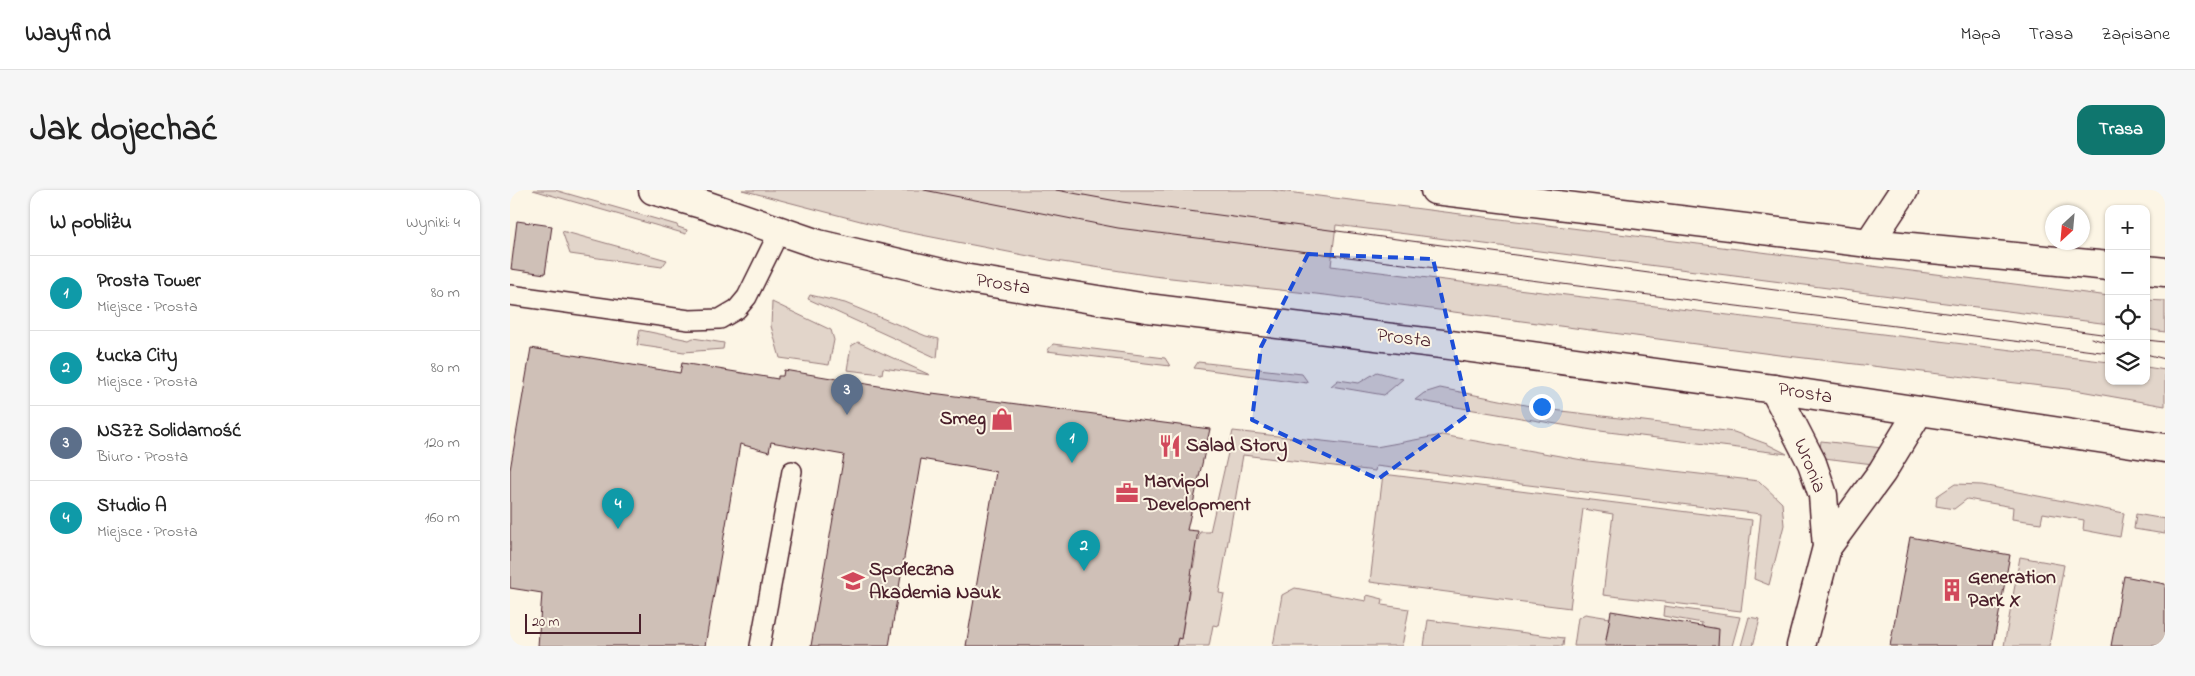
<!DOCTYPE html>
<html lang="pl">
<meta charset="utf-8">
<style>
body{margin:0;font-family:"Indie Flower",sans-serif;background:#f6f6f6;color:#222}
.controls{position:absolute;right:15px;top:15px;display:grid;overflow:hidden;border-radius:10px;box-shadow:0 1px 4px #0004}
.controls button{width:45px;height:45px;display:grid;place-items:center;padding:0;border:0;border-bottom:1px solid #e0e0e0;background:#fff;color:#222;font:25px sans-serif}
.compass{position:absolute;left:1535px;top:15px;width:45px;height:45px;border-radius:50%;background:#fff;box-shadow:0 1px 4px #0004;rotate:206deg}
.scale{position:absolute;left:15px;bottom:12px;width:116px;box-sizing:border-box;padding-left:5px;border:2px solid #4a1f2b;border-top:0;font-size:14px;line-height:18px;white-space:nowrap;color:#4a1f2b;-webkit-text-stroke:4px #fcf5e5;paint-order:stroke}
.you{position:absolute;left:1031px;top:216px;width:18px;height:18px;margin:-12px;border:4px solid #fff;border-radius:50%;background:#1a73e8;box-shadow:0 0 0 8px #1a73e833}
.badge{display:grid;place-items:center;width:32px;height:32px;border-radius:50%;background:#0f766e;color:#fff;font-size:16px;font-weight:700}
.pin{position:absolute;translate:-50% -41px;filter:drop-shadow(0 1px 2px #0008)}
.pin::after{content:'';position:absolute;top:26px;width:18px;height:15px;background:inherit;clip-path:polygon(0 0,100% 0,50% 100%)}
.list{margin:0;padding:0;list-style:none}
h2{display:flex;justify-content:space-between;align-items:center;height:65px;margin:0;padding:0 20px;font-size:21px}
h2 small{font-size:16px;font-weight:400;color:#767676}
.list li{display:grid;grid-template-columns:32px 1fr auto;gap:15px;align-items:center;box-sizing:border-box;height:75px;padding:0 20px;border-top:1px solid #e0e0e0}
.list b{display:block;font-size:19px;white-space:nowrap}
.list p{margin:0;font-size:16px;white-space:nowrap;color:#767676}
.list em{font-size:16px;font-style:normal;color:#767676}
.icon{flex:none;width:28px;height:28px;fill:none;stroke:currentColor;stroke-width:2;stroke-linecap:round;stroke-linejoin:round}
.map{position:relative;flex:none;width:1655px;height:456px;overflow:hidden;border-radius:15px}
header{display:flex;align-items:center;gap:30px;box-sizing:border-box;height:70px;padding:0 25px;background:#fff;border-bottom:1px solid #e0e0e0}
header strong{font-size:24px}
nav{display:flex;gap:28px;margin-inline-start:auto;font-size:18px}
.intro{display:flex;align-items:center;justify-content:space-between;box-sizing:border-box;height:120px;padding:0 30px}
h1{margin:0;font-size:35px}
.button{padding:12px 22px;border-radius:15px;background:#0f766e;color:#fff;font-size:18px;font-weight:700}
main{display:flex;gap:30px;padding:0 30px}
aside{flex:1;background:#fff;border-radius:15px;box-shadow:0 1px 4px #0004}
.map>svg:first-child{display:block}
.green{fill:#e2d5ca;stroke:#967a7a}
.building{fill:#cfc0b7;stroke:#4a1f2b}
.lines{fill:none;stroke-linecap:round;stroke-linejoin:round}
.service-casing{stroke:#4a1f2b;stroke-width:22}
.minor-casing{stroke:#4a1f2b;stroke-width:31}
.secondary-casing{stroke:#4a1f2b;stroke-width:31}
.service{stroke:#fcf5e5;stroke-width:19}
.minor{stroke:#fcf5e5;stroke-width:28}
.secondary{stroke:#fcf5e5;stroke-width:28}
.tram{stroke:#4a1f2b;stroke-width:1}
.marked{fill:#1d4ed8;fill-opacity:0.2;stroke:#1d4ed8;stroke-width:4;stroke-dasharray:10 6;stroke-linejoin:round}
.labels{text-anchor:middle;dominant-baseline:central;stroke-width:4;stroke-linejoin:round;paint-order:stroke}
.street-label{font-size:20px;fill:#4a1f2b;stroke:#fcf5e5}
.poi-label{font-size:20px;font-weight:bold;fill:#4a1f2b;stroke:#fcf5e5;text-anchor:start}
</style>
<header>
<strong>Wayfind</strong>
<nav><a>Mapa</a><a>Trasa</a><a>Zapisane</a></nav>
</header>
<div class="intro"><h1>Jak dojechać</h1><a class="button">Trasa</a></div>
<main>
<aside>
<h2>W pobliżu<small>Wyniki: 4</small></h2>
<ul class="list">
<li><span class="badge" style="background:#0f9aa8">1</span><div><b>Prosta Tower</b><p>Miejsce · Prosta</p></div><em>80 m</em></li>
<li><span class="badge" style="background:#0f9aa8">2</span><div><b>Łucka City</b><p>Miejsce · Prosta</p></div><em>80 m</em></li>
<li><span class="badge" style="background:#5c6f8a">3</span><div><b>NSZZ Solidarność</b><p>Biuro · Prosta</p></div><em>120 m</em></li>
<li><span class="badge" style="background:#0f9aa8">4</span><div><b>Studio A</b><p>Miejsce · Prosta</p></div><em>160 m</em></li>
</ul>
</aside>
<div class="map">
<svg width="1655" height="456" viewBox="0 0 1655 456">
<rect width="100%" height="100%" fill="#fcf5e5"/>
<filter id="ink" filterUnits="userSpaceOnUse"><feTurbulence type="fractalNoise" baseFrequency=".02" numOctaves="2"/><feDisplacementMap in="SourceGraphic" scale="10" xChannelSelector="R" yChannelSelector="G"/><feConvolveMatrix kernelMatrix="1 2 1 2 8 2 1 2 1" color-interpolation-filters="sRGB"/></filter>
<g filter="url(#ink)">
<!-- green -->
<g class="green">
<path d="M23 0H45L55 3 167 35 168 37 177 40 176 44Z"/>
<path d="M232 0H761L1599 106V134L826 35 821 76 1599 172V191H1636V177L1655 180V216L1565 200 1269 165 815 105 643 86 539 70 381 39Z"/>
<path d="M52 41 157 70 152 77 60 64Z"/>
<path d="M300 105 335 113 416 146 429 149 427 168 298 109Z"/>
<path d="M1636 110 1655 111V142L1636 139Z"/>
<path d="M262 112 321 140 324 150 319 175 270 168 261 136Z"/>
<path d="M130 140 179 150 183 148 214 153 213 159 174 162 127 155Z"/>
<path d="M348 152 420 185 373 178 372 184 337 180 341 156Z"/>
<path d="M543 154 655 168 660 176 537 161Z"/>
<path d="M688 172 792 184 797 191V193L684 178Z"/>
<path d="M867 182 893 189 874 205 821 196 828 190 849 193Z"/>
<path d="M930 198 1035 219 1224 242 1257 254 1277 264 1082 240 905 210 914 203Z"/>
<path d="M723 241 866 257 932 245 1078 271 1249 291 1272 313 1274 335 1259 395 1244 389 1251 324 866 276 865 281 733 265 709 403 714 404 708 436 703 435 699 456H666L668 448H671L674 432 670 431 674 413H677L680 397H676L679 379H683L686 363 683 362 685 349 688 350 690 342H700Z"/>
<path d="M1311 251 1372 258 1363 274 1314 268 1310 259Z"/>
<path d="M873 284 1242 330 1231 421 1093 405 1103 324 1073 319 1060 418 860 392Z"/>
<path d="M1445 294 1472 295 1614 323 1610 347 1573 340 1574 330 1533 323 1531 333 1502 329 1503 317 1457 309 1444 319 1426 316 1427 306Z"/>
<path d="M1626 324 1655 329V344L1624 339Z"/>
<path d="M1510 367 1554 375 1539 456H1494Z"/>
<path d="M785 398 856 411 857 405 873 409 872 415 899 419 892 456H763L772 405Z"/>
<path d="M1154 416 1230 427 1222 456H1188L1192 433 1153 426Z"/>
<path d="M1075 424 1100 428 1095 456H1064L1068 428Z"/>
<path d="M1239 427 1250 429 1243 456H1231Z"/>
<path d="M918 430 1054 448 1053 456H914Z"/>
</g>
<!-- building -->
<g class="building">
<path d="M7 31 42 36 35 84 1 79Z"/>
<path d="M21 158 170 183 172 173 268 189V186H273L274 180 422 205V203L700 239 677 340 688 341 671 449 668 448 666 456H456L486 282 411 269 379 456H301L334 265 261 252 259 262 230 254 195 456H28L32 403 0 398V280Z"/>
<path d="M1400 347 1500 365 1483 456H1380Z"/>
<path d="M1614 386 1655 394V456H1601Z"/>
<path d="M1101 421 1209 439 1208 456H1095Z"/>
</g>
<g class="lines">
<defs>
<g id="service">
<path d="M0 105 179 130 210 129 227 119 237 107 269 42"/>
<path d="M250 456 282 281"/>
</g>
<g id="minor">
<path d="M1359 53 1394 0"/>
<path d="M1264 199 1302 273 1313 305 1317 357 1291 456"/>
<path d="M1317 357 1372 282 1409 221"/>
</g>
<g id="secondary">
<path d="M143 0 195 15 308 54 453 88 637 118 940 155 1264 199 1655 258"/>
<path d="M925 0 1359 53 1599 76"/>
<path d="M1636 80 1655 82"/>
</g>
</defs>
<!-- service casing -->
<use href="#service" class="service-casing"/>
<!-- minor casing -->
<use href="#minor" class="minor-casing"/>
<!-- secondary casing -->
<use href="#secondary" class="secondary-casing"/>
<!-- service -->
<use href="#service" class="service"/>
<!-- minor -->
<use href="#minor" class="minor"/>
<!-- secondary -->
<use href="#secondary" class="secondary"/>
<!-- tram -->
<g class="tram">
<path d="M414 0 608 38 1599 163"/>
<path d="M546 0 612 12 1599 145"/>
<path d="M1581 148 1599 153"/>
<path d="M1636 150 1655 152"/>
<path d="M1636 164 1655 169"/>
</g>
</g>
</g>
<!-- marked area -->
<path class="marked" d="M798 64 923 69 959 224 868 289 742 230 751 157Z"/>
<!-- icons -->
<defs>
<symbol id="shop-bare" viewBox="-9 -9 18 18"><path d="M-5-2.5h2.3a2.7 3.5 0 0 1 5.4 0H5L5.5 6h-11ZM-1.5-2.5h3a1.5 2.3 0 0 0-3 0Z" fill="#d1495b" stroke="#fcf5e5" stroke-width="2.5" paint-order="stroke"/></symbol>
<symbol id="restaurant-bare" viewBox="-9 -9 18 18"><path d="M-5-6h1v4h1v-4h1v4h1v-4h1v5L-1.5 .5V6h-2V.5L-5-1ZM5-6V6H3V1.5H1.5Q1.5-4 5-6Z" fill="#d1495b" stroke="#fcf5e5" stroke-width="2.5" paint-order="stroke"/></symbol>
<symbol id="office-bare" viewBox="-9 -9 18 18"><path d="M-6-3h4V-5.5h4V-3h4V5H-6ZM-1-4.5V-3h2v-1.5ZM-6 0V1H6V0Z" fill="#d1495b" stroke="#fcf5e5" stroke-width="2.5" paint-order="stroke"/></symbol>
<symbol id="university-bare" viewBox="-9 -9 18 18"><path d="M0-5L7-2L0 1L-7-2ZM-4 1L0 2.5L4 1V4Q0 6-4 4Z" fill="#d1495b" stroke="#fcf5e5" stroke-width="2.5" paint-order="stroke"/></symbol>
<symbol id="building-bare" viewBox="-9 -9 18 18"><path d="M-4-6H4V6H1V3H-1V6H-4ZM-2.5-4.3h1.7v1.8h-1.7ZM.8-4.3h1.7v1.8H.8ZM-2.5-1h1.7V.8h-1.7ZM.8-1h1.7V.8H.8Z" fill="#d1495b" stroke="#fcf5e5" stroke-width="2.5" paint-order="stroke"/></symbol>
</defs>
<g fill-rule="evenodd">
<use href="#shop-bare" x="476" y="213" width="32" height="32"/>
<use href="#restaurant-bare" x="644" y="240" width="32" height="32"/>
<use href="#office-bare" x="601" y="287" width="32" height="32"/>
<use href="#university-bare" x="327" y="375" width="32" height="32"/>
<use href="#building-bare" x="1426" y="384" width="32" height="32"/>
</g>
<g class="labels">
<!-- street labels -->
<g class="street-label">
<text transform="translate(493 95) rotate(9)">Prosta</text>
<text transform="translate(894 149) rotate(7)">Prosta</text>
<text transform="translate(1295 204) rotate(9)">Prosta</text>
<text transform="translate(1299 276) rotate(68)">Wronia</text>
</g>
<!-- poi labels -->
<g class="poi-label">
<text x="476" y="229" text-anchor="end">Smeg</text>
<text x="676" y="256">Salad Story</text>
<text x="634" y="292">Marvipol<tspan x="634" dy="23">Development</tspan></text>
<text x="359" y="380">Społeczna<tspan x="359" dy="23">Akademia Nauk</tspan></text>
<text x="1458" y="388">Generation<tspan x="1458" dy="23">Park X</tspan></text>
</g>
</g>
</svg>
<div class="controls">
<button>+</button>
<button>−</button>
<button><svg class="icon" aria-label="locate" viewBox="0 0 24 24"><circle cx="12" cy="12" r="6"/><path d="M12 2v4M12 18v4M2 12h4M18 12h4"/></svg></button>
<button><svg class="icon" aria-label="layers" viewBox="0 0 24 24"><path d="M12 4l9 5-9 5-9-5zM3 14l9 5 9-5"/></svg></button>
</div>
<svg class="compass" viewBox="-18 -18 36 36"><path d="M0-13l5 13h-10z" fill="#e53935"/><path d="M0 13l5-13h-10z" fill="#767676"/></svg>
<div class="scale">20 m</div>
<div class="you"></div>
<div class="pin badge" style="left:562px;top:273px;background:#0f9aa8">1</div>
<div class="pin badge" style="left:574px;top:381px;background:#0f9aa8">2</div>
<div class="pin badge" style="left:337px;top:225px;background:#5c6f8a">3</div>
<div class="pin badge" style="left:108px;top:339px;background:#0f9aa8">4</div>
</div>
</main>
